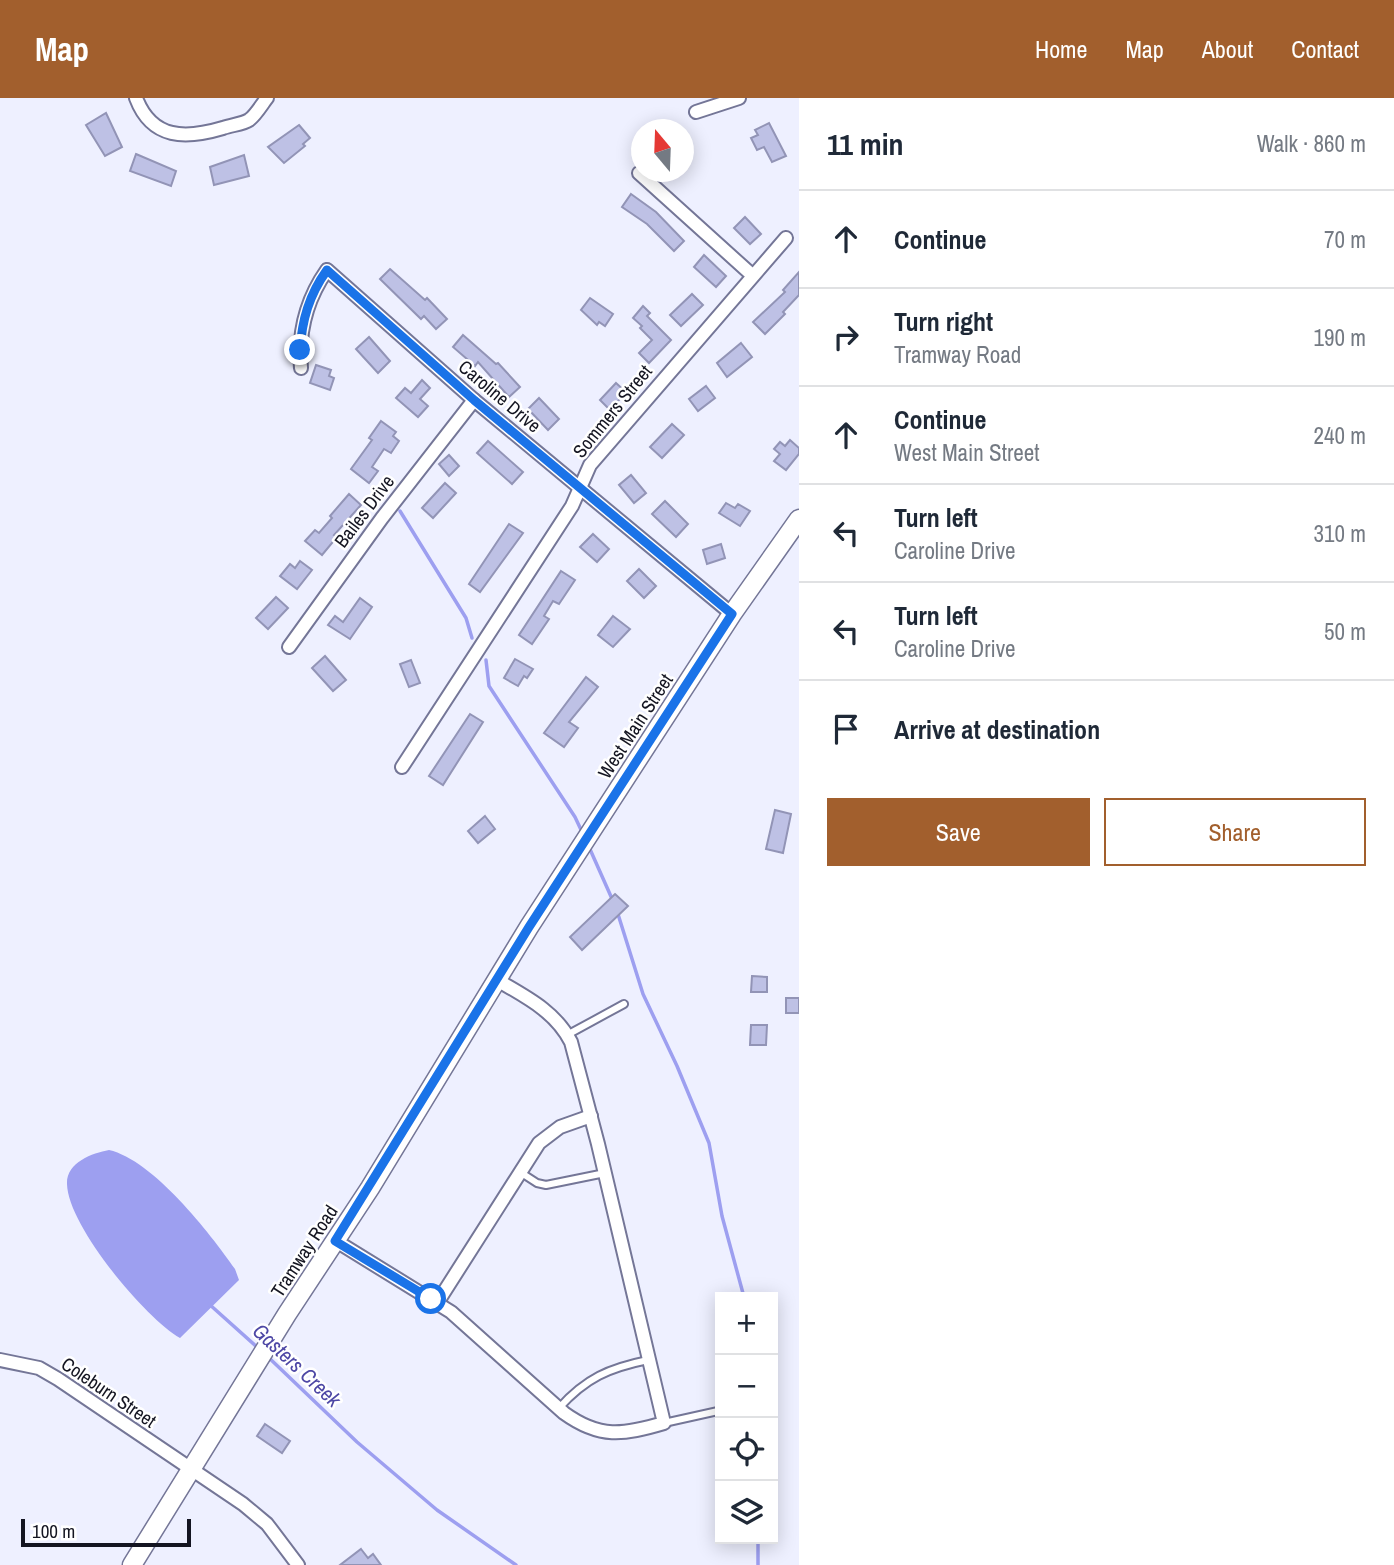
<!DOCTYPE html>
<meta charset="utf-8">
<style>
body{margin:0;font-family:"Archivo Narrow",sans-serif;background:#f2f2f3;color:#1f2937}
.controls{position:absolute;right:21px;bottom:21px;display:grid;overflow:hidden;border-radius:0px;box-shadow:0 4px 18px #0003}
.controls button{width:63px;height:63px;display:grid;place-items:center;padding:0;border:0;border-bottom:2px solid #e0e1e3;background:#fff;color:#1f2937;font:35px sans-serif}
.compass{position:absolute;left:631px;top:21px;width:63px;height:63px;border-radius:50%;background:#fff;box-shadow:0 4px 18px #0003;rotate:341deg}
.scale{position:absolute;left:21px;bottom:18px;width:170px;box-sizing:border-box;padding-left:7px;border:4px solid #141521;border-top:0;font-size:19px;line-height:24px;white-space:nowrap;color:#141521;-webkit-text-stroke:5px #fff;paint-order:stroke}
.stop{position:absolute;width:21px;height:21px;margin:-16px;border:5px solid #1a73e8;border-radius:50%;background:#fff}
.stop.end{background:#1a73e8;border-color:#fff;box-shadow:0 2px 7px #0008}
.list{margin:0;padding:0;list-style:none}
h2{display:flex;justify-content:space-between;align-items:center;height:91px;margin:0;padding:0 28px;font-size:30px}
h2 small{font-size:23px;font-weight:400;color:#747a83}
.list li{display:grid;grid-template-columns:46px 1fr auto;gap:21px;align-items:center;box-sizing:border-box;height:98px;padding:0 28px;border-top:2px solid #e0e1e3}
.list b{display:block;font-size:26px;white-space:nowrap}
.list p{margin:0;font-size:23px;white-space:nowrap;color:#747a83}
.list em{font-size:23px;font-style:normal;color:#747a83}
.actions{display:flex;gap:14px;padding:21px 28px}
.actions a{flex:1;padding:16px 0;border:2px solid #a25f2d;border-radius:0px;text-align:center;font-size:24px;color:#a25f2d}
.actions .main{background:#a25f2d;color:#fff}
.icon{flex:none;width:38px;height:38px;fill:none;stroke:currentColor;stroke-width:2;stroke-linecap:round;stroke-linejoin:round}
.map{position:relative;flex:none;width:799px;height:1467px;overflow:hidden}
header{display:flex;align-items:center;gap:42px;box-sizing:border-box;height:98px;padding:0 35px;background:#a25f2d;color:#fff}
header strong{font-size:33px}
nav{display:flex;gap:38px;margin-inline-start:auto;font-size:24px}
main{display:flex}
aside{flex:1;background:#fff}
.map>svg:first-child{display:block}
.water{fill:#9d9ff0}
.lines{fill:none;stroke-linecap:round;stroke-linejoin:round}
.stream{stroke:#9d9ff0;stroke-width:3.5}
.building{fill:#bec1e5;stroke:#9294b6;stroke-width:2}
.lane-casing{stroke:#747697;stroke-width:10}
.street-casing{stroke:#747697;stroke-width:16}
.secondary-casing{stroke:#747697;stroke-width:21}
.lane{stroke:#fff;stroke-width:6}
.street{stroke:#fff;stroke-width:12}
.secondary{stroke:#fff;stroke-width:18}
.route{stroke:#1a73e8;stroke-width:9}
.labels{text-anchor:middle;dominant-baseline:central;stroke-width:5;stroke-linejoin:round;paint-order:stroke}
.street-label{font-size:19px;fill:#141521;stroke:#fff}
.water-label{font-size:21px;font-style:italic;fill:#4d47a5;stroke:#fff}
</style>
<header>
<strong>Map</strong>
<nav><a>Home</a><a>Map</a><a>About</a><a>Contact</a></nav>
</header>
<main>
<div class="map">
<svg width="799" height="1467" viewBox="0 0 799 1467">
<rect width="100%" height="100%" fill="#eef0ff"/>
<!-- water -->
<path class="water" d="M109 1052C153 1062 210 1135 235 1171L239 1182 180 1240C145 1220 68 1128 67 1086 66 1065 92 1055 109 1052Z"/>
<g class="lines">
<!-- stream -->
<g class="stream">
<path d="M400 413 466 520 472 540"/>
<path d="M486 562 489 588 575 719 583 736"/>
<path d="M589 749 613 803"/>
<path d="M617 813 643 896 677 968 709 1045 722 1118 744 1199"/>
<path d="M209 1206 258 1250"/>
<path d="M266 1257 357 1344 437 1412 516 1467"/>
<path d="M758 1441V1467"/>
</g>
</g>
<!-- building -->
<g class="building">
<path d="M106 15 122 49 105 58 86 27Z"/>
<path d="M769 25 786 58 772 64 764 49 757 52 751 40 758 37 755 32Z"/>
<path d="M299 27 310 40 303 46 305 48 284 65 268 49Z"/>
<path d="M136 56 176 73 171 88 130 73Z"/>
<path d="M244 57 249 78 214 87 210 69Z"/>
<path d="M631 96 656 114 684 143 674 153 647 126 622 109Z"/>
<path d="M745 119 761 136 750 146 734 130Z"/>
<path d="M704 157 726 178 716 189 694 169Z"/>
<path d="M390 171 425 202 427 200 447 221 436 231 424 218 421 221 380 181Z"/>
<path d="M799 174V197L783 214 785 216 765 236 753 224 785 194 783 192Z"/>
<path d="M692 196 703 207 681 228 670 217Z"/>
<path d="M590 200 613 216 605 228 599 224 597 227 581 212Z"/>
<path d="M643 208 650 215 647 218 671 242 649 265 639 255 652 242 640 230 642 228 633 220Z"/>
<path d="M463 237 496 266 498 265 520 289 509 299 478 264 475 268 453 249Z"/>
<path d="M369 239 390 263 378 275 356 251Z"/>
<path d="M741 245 752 259 727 279 717 265Z"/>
<path d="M316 267 331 272 329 278 334 280 330 292 310 285Z"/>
<path d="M422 282 430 290 420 301 428 308 418 319 396 300 405 290 411 295Z"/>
<path d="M616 285 626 294 610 312 600 302Z"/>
<path d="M706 288 715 300 698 313 689 301Z"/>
<path d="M539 300 559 321 548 332 528 311Z"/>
<path d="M381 323 396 334 393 338 399 343 391 355 384 351 372 369 378 373 369 385 351 371 372 342 369 340Z"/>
<path d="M672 326 684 337 662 360 650 349Z"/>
<path d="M790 342 799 350V356L786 372 774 363 780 356 774 351 780 344 785 348Z"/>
<path d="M488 343 523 374 512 386 477 355Z"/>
<path d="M449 357 459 368 449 378 439 366Z"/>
<path d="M631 377 646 395 634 405 619 387Z"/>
<path d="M445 385 456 395 433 420 422 410Z"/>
<path d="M349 396 361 407 334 437 337 439 322 457 305 443 315 432 319 435 332 420 330 418Z"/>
<path d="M665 403 688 426 676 439 652 416Z"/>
<path d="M726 405 735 410 738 406 750 413 740 428 719 415Z"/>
<path d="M509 426 523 435 480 494 469 486Z"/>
<path d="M593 436 609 451 597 464 580 449Z"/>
<path d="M721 446 725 460 707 466 703 452Z"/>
<path d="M300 463 312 472 297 491 280 478 290 466 295 470Z"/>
<path d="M639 471 656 488 644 500 627 483Z"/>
<path d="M561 473 575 482 559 506 553 503 544 518 549 521 532 546 519 537Z"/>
<path d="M276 499 288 510 268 531 256 520Z"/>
<path d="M360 500 372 509 350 541 328 527 335 518 343 524Z"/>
<path d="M613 518 630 531 613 549 598 537Z"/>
<path d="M325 558 346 582 333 593 312 570Z"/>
<path d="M515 561 533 571 527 580 524 578 518 588 504 580Z"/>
<path d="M411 562 420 585 409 589 400 566Z"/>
<path d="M586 579 598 589 569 624 578 630 564 649 544 635Z"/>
<path d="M470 616 483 624 443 687 429 678Z"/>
<path d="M775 712 791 716 783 755 766 751Z"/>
<path d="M485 718 495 731 478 745 468 733Z"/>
<path d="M615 796 628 808 582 852 570 839Z"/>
<path d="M752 878 767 879V894H751Z"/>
<rect x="786" y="900" width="13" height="15"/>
<path d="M751 927H767L766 947H750Z"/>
<path d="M265 1326 290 1343 282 1355 257 1338Z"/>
<path d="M361 1451 368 1460 373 1456 381 1467H340Z"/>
</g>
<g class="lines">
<defs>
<g id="lane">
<path d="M567 937 624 906"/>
<path d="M520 1074 537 1085 546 1087 605 1075"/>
<path d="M559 1310C586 1280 609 1270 648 1262"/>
<path d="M664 1325 718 1313"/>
</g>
<g id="street">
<path d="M136 0C152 42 186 41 223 30 231 27 243 26 249 22 256 17 262 6 267 0"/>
<path d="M696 14 739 0"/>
<path d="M639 75 752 177"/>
<path d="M301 270C298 234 306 202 327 172L474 302 732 516"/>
<path d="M289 549 382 420 474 302"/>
<path d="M402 669 572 408 590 367 786 140"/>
<path d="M336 1143 451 1214 564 1315C600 1341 623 1337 664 1325L598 1046 571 944C555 913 526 899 497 882"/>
<path d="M437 1205 539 1045 560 1029 591 1018"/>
<path d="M0 1262 39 1270 58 1281 243 1406 267 1426 298 1467"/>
</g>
<path id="secondary" d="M132 1467 287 1216 370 1090 529 829 732 516 799 421"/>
</defs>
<!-- lane casing -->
<use href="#lane" class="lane-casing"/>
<!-- street casing -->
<use href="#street" class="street-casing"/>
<!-- secondary casing -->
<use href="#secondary" class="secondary-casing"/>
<!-- lane -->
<use href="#lane" class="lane"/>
<!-- street -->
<use href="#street" class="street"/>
<!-- secondary -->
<use href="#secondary" class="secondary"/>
</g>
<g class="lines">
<!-- route -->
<path class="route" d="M300 252C302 222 309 197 327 172L474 302 732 516 529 829 335 1143 431 1201"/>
</g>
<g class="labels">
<!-- street labels -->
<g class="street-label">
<text transform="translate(500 298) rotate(40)">Caroline Drive</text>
<text transform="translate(612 313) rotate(-51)">Sommers Street</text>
<text transform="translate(364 413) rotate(-53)">Bailes Drive</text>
<text transform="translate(635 628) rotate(-57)">West Main Street</text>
<text transform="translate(304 1153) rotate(-57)">Tramway Road</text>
<text transform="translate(109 1294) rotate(34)">Coleburn Street</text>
</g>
<!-- water labels -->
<g class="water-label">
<text transform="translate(297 1267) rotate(43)">Gasters Creek</text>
</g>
</g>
</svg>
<div class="controls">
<button>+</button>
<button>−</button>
<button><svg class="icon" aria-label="locate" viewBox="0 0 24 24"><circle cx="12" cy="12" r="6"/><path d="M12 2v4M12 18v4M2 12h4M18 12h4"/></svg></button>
<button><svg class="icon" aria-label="layers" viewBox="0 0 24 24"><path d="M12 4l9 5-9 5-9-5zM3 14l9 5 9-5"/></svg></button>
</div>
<svg class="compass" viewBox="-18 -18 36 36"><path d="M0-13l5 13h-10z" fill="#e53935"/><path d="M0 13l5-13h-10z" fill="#747a83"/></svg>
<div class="scale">100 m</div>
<div class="stop" style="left:431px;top:1201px"></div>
<div class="stop end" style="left:300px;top:252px"></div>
</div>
<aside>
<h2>11 min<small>Walk · 860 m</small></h2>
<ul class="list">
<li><svg class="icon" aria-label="ahead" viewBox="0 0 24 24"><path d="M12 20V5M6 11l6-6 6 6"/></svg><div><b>Continue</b></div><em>70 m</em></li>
<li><svg class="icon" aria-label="right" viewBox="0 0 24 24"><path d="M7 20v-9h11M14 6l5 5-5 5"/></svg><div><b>Turn right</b><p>Tramway Road</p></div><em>190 m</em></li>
<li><svg class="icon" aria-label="ahead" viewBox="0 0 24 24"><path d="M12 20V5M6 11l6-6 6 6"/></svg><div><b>Continue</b><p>West Main Street</p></div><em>240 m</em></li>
<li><svg class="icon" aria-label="left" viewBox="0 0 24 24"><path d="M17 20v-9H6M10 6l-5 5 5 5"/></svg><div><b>Turn left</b><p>Caroline Drive</p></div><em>310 m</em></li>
<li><svg class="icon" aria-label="left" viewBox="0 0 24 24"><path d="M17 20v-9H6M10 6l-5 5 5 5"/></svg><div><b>Turn left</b><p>Caroline Drive</p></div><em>50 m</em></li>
<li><svg class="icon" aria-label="arrive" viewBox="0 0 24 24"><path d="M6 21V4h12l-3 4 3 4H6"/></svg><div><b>Arrive at destination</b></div></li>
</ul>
<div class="actions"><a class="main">Save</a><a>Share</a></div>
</aside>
</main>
